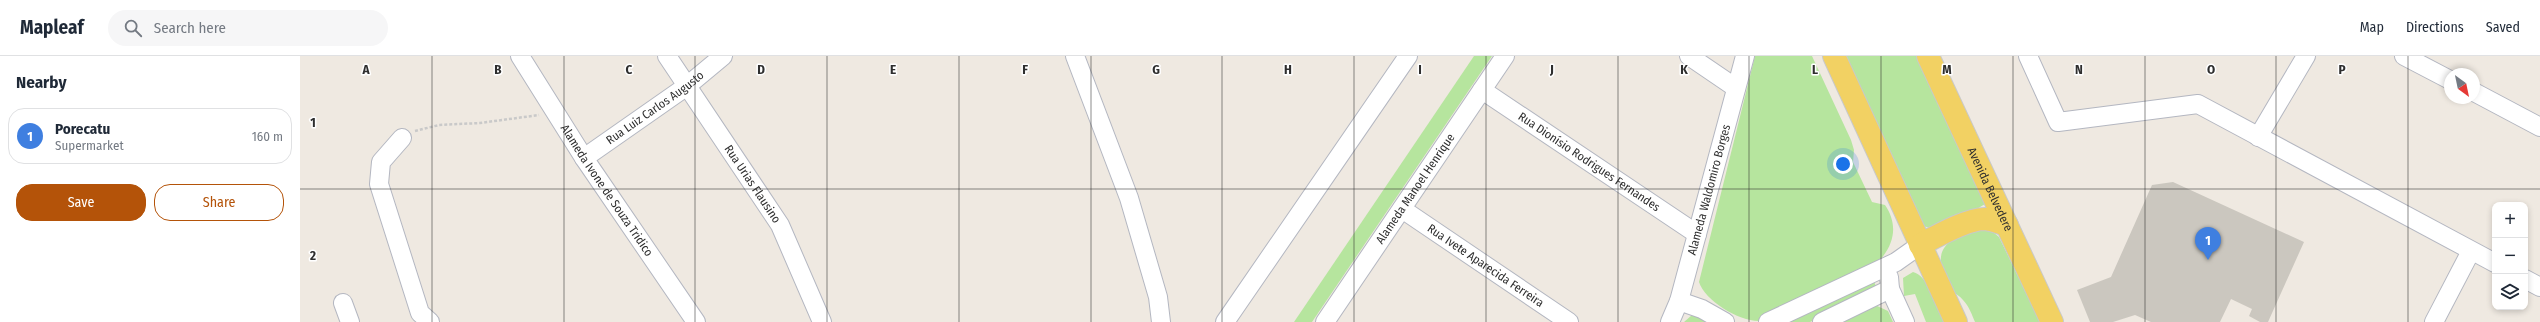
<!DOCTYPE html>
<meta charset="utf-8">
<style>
body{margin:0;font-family:"Fira Sans Condensed",sans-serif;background:#f6f6f7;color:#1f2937}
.controls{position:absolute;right:12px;bottom:12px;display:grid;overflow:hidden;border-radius:8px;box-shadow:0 2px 6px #0003}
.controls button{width:36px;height:36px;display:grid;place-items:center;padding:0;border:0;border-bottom:1px solid #e0e1e3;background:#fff;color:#1f2937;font:20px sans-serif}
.compass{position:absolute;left:2144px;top:12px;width:36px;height:36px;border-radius:50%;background:#fff;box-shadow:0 2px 6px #0003;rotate:147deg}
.you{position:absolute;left:1543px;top:108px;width:14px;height:14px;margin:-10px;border:3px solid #fff;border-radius:50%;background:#1a73e8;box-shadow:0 0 0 6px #1a73e833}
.badge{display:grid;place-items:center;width:26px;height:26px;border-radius:50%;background:#b45309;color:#fff;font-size:13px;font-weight:700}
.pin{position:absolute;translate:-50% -33px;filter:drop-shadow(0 1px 2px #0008)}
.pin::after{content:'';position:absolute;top:21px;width:14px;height:12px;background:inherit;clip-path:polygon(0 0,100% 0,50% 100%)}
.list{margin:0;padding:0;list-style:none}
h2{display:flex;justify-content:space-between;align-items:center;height:52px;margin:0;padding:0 16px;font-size:17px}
h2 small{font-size:13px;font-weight:400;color:#747a83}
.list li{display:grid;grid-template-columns:26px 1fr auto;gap:12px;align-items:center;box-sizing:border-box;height:56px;margin:0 8px 8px;padding:0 8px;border:1px solid #e0e1e3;border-radius:16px}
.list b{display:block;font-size:15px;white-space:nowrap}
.list p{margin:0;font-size:13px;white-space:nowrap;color:#747a83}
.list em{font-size:13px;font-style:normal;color:#747a83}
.actions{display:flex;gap:8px;padding:12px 16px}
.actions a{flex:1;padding:9px 0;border:1px solid #b45309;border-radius:16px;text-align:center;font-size:14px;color:#b45309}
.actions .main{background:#b45309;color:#fff}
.icon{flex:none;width:22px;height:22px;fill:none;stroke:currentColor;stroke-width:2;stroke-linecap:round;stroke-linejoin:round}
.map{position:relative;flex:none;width:2240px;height:266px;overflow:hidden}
header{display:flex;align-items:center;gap:24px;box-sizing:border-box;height:56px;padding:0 20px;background:#fff;border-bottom:1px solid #e0e1e3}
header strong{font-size:19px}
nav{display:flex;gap:22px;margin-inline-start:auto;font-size:14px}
.search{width:280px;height:36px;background:#f6f6f7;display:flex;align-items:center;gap:10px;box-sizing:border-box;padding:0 14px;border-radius:22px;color:#747a83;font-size:15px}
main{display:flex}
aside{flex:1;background:#fff}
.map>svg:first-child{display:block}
.green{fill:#b6e59e}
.building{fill:#cbc7bf}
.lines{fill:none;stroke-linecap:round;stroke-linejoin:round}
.minor-casing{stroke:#b4b7c1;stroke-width:20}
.major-casing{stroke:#c9c9c9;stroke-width:24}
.path{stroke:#c9c9c9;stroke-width:2.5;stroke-dasharray:3 2;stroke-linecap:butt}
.minor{stroke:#fff;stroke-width:18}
.major{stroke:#f2d163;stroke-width:22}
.grid{fill:none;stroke:#2e2e2e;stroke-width:1;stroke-opacity:0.55}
.labels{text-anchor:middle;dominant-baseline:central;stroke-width:3;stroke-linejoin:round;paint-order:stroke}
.street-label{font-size:12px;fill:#2e2e2e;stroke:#fff}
.grid-label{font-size:13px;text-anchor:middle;font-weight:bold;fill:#2e2e2e;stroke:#fff;stroke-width:3;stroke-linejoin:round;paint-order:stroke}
</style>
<header>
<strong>Mapleaf</strong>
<div class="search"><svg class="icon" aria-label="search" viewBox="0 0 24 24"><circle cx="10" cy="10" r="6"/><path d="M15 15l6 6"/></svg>Search here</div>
<nav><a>Map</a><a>Directions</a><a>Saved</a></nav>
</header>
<main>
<aside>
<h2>Nearby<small></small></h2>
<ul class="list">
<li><span class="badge" style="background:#3f7fe0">1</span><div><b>Porecatu</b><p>Supermarket</p></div><em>160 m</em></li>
</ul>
<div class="actions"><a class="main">Save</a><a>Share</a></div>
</aside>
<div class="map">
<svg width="2240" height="266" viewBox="0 0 2240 266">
<rect width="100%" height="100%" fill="#efe9e1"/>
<!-- green -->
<g class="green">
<path d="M1174 0H1192L1012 266H994Z"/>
<path d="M1455 0H1512L1551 84 1554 94 1553 106 1572 146 1585 149C1598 168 1595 188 1579 205L1460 265C1440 266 1405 245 1399 226Z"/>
<path d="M1542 0H1620L1685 148C1674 155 1635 176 1623 170Z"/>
<path d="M1680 173 1693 176 1699 181 1740 266H1675C1672 259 1669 250 1663 244 1660 240 1655 238 1652 234 1630 197 1641 184 1680 173Z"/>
<path d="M1613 216C1628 219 1638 253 1645 266H1626L1615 238 1604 240 1603 222Z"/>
<path d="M1574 225 1576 231 1573 236 1510 266H1479Z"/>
<path d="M1575 249 1588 255 1593 266H1532Z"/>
<path d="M1392 259 1415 266H1384Z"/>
</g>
<!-- building -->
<path class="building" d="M1873 126 2004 186 1968 266H1960L1949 260 1952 253 1931 243 1920 266H1851L1835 259 1813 266H1790L1777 234 1811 221 1852 129Z"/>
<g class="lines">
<defs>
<g id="minor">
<path id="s1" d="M220 0 284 102 396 266"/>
<path id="s2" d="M367 0 480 169 522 266"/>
<path d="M775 0 829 142 858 241 861 266"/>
<path d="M1389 0 1436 32"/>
<path d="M1728 0 1758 66 1898 48 2195 207"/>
<path d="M2104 0 2150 24"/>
<path id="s3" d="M1182 34 1397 178"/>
<path d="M2174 36 2240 71"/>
<path d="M1958 81 2006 0"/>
<path d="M102 82 81 106 79 128 120 257 130 266"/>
<path id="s4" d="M284 102 387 30 423 0"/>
<path id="s5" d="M1102 153 1269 266"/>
<path d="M1589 221 1590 233 1605 266"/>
<path d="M2225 223 2240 231"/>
<path d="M1379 245 1402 253 1425 266"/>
<path d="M43 247 50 266"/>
<path d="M925 266 1108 0"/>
<path id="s6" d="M1025 266 1205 0"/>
<path id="s7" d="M1370 266 1379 245 1445 0"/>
<path d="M1468 266 1596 206 1620 189"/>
<path d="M1522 266 1590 233"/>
<path d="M2134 266 2171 195"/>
</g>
<g id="major">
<path d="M1534 0 1656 266"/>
<path id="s8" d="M1628 0 1752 266"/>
<path d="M1620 189C1635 181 1668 162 1686 163 1693 164 1700 167 1707 169"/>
</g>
</defs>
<!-- minor casing -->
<use href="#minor" class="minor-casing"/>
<!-- major casing -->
<use href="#major" class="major-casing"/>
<!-- path -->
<path class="path" d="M115 75 139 69 180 67 239 59"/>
<!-- minor -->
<use href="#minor" class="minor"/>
<!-- major -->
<use href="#major" class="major"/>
</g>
<!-- grid -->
<path class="grid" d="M132 0V266M264 0V266M395 0V266M527 0V266M659 0V266M791 0V266M922 0V266M1054 0V266M1186 0V266M1318 0V266M1449 0V266M1581 0V266M1713 0V266M1845 0V266M1976 0V266M2108 0V266M0 133H2240"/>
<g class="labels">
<!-- street labels -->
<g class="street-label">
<text stroke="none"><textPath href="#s4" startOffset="87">Rua Luiz Carlos Augusto</textPath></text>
<text stroke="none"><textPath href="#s3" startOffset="129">Rua Dionísio Rodrigues Fernandes</textPath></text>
<text stroke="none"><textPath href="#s2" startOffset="154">Rua Urias Flausino</textPath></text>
<text stroke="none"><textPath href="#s1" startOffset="160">Alameda Ivone de Souza Tridico</textPath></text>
<text stroke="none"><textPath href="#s6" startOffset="161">Alameda Manoel Henrique</textPath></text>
<text stroke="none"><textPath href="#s7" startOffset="138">Alameda Waldomiro Borges</textPath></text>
<text stroke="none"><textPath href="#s8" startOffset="147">Avenida Belvedere</textPath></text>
<text stroke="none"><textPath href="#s5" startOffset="101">Rua Ivete Aparecida Ferreira</textPath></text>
</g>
</g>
<g class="grid-label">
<text x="66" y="18">A</text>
<text x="198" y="18">B</text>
<text x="329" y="18">C</text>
<text x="461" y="18">D</text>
<text x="593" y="18">E</text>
<text x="725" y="18">F</text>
<text x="856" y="18">G</text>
<text x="988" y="18">H</text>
<text x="1120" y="18">I</text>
<text x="1252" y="18">J</text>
<text x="1384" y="18">K</text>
<text x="1515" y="18">L</text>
<text x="1647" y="18">M</text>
<text x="1779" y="18">N</text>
<text x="1911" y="18">O</text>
<text x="2042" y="18">P</text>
<text x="13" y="71">1</text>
<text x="13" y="204">2</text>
</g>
</svg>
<div class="controls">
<button>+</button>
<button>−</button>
<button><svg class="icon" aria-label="layers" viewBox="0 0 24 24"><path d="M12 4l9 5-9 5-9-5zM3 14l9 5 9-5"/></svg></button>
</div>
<svg class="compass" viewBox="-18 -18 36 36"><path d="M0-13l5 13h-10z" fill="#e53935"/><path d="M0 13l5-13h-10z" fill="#747a83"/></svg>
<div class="you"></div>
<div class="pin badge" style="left:1908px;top:204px;background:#3f7fe0">1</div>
</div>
</main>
